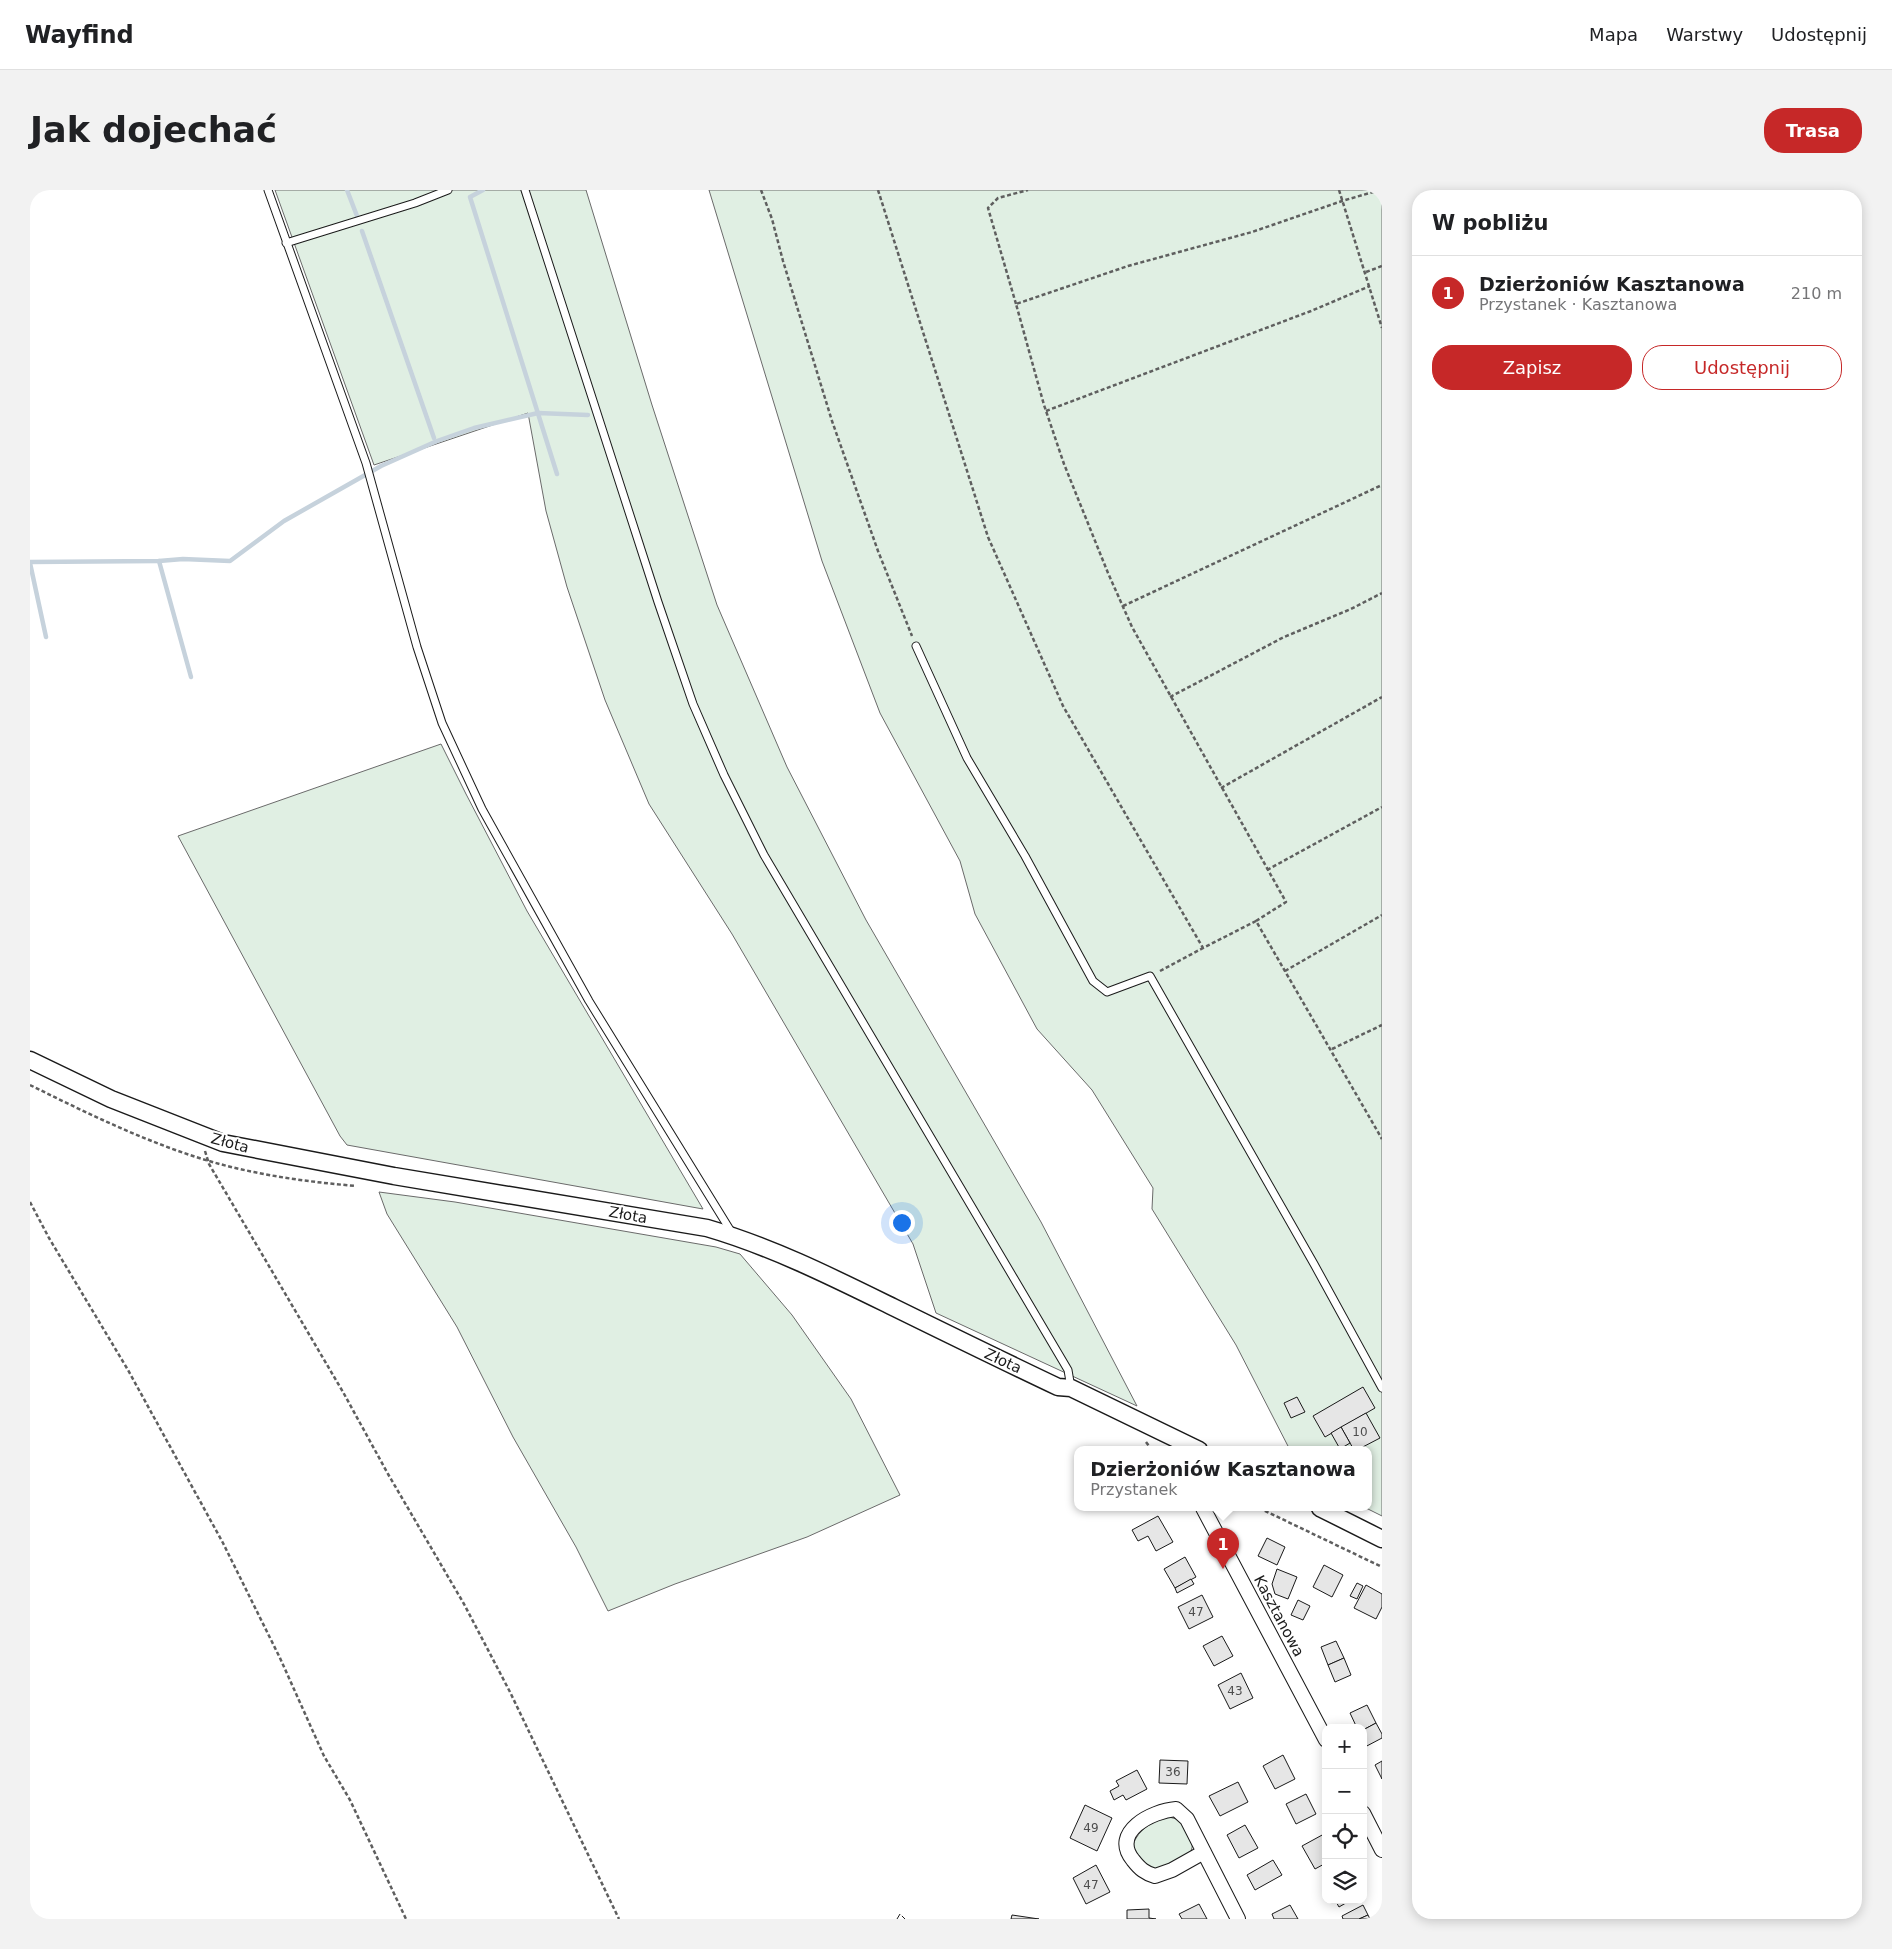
<!DOCTYPE html>
<html lang="pl">
<meta charset="utf-8">
<style>
body{margin:0;font-family:"DejaVu Sans",sans-serif;background:#f2f2f2;color:#202124}
.controls{position:absolute;right:15px;bottom:15px;display:grid;overflow:hidden;border-radius:10px;box-shadow:0 2px 12px #0003}
.controls button{width:45px;height:45px;display:grid;place-items:center;padding:0;border:0;border-bottom:1px solid #e0e0e0;background:#fff;color:#202124;font:25px sans-serif}
.you{position:absolute;left:871px;top:1032px;width:18px;height:18px;margin:-12px;border:4px solid #fff;border-radius:50%;background:#1a73e8;box-shadow:0 0 0 8px #1a73e833}
.badge{display:grid;place-items:center;width:32px;height:32px;border-radius:50%;background:#c62828;color:#fff;font-size:16px;font-weight:700}
.pin{position:absolute;translate:-50% -41px;filter:drop-shadow(0 1px 2px #0008)}
.pin::after{content:'';position:absolute;top:26px;width:18px;height:15px;background:inherit;clip-path:polygon(0 0,100% 0,50% 100%)}
.popup{position:absolute;left:1044px;top:1256px;width:298px;height:65px;box-sizing:border-box;display:grid;place-content:center;border-radius:10px;background:#fff;filter:drop-shadow(0 1px 4px #0005);font-size:16px;white-space:nowrap;color:#757577}
.popup b{font-size:19px;color:#202124}
.popup::after{content:'';position:absolute;left:50%;top:100%;margin-left:-10px;border:10px solid transparent;border-top-color:#fff}
.list{margin:0;padding:0;list-style:none}
h2{display:flex;justify-content:space-between;align-items:center;height:65px;margin:0;padding:0 20px;font-size:21px}
h2 small{font-size:16px;font-weight:400;color:#757577}
.list li{display:grid;grid-template-columns:32px 1fr auto;gap:15px;align-items:center;box-sizing:border-box;height:75px;padding:0 20px;border-top:1px solid #e0e0e0}
.list b{display:block;font-size:19px;white-space:nowrap}
.list p{margin:0;font-size:16px;white-space:nowrap;color:#757577}
.list em{font-size:16px;font-style:normal;color:#757577}
.actions{display:flex;gap:10px;padding:15px 20px}
.actions a{flex:1;padding:11px 0;border:1px solid #c62828;border-radius:20px;text-align:center;font-size:18px;color:#c62828}
.actions .main{background:#c62828;color:#fff}
.icon{flex:none;width:28px;height:28px;fill:none;stroke:currentColor;stroke-width:2;stroke-linecap:round;stroke-linejoin:round}
.map{position:relative;flex:none;width:1352px;height:1729px;overflow:hidden;border-radius:20px}
header{display:flex;align-items:center;gap:30px;box-sizing:border-box;height:70px;padding:0 25px;background:#fff;border-bottom:1px solid #e0e0e0}
header strong{font-size:24px}
nav{display:flex;gap:28px;margin-inline-start:auto;font-size:18px}
.intro{display:flex;align-items:center;justify-content:space-between;box-sizing:border-box;height:120px;padding:0 30px}
h1{margin:0;font-size:35px}
.button{padding:12px 22px;border-radius:20px;background:#c62828;color:#fff;font-size:18px;font-weight:700}
main{display:flex;gap:30px;padding:0 30px}
aside{flex:1;background:#fff;border-radius:20px;box-shadow:0 2px 12px #0003}
.map>svg:first-child{display:block}
.green{fill:#e0efe3;stroke:#6a6a6a}
.lines{fill:none;stroke-linecap:round;stroke-linejoin:round}
.stream{stroke:#c6d2dc;stroke-width:4.5}
.building{fill:#e6e6e6;stroke:#1a1a1a}
.service-casing{stroke:#1a1a1a;stroke-width:9}
.minor-casing{stroke:#1a1a1a;stroke-width:16}
.tertiary-casing{stroke:#1a1a1a;stroke-width:19}
.path{stroke:#5f5f5f;stroke-width:2.5;stroke-dasharray:4 2.5;stroke-linecap:butt}
.service{stroke:#fff;stroke-width:7}
.minor{stroke:#fff;stroke-width:14}
.tertiary{stroke:#fff;stroke-width:16}
.fence{stroke:#1a1a1a;stroke-width:1;stroke-dasharray:6 2.5;stroke-linecap:butt}
.labels{text-anchor:middle;dominant-baseline:central;stroke-width:4;stroke-linejoin:round;paint-order:stroke}
.number-label{font-size:12px;fill:#4d4d4d}
.street-label{font-size:15px;fill:#1a1a1a;stroke:#fff}
</style>
<header>
<strong>Wayfind</strong>
<nav><a>Mapa</a><a>Warstwy</a><a>Udostępnij</a></nav>
</header>
<div class="intro"><h1>Jak dojechać</h1><a class="button">Trasa</a></div>
<main>
<div class="map">
<svg width="1352" height="1729" viewBox="0 0 1352 1729">
<rect width="100%" height="100%" fill="#fff"/>
<!-- green -->
<g class="green">
<path d="M245 0H556L622 215 687 415 757 577 836 730 1011 1032 1107 1216 906 1123 883 1054 702 744 619 614 575 510 537 397 516 321 498 223 344 275Z"/>
<path d="M679 0H1352V1326L1336 1318H1338V1260H1260L1206 1155 1122 1019 1123 998 1062 900 1007 839 945 724 930 671 850 523 792 371Z"/>
<path d="M411 554 436 604 497 721 673 1019 317 955 310 946 148 646Z"/>
<path d="M349 1002 425 1012 686 1057 710 1064 762 1125 821 1209 870 1305 777 1347 645 1394 578 1421 546 1357 483 1247 427 1137 357 1024Z"/>
<path d="M1139 1627 1150 1630C1154 1636 1161 1644 1162 1651 1166 1671 1136 1676 1123 1679L1107 1667 1103 1655C1108 1639 1124 1630 1139 1627Z"/>
</g>
<g class="lines">
<!-- stream -->
<g class="stream">
<path d="M317 0 327 26"/>
<path d="M453 0 440 7 527 284"/>
<path d="M332 41 404 248"/>
<path d="M129 371 161 487"/>
<path d="M0 372 129 371 153 369 200 371 254 331 351 276 407 251 444 238 508 223 558 225"/>
<path d="M0 373 16 447"/>
</g>
</g>
<!-- building -->
<g class="building">
<path d="M1333 1197 1345 1218 1295 1247 1283 1226Z"/>
<path d="M1267 1207 1275 1222 1261 1228 1254 1213Z"/>
<path d="M1336 1223 1350 1248 1327 1260H1324L1311 1237Z"/>
<path d="M1311 1237 1320 1253 1310 1259 1301 1243Z"/>
<path d="M1128 1326 1143 1352 1126 1361 1118 1346 1108 1351 1102 1340Z"/>
<path d="M1237 1348 1255 1357 1247 1375 1228 1366Z"/>
<path d="M1155 1367 1166 1387 1145 1398 1134 1379Z"/>
<path d="M1294 1375 1313 1385 1302 1407 1283 1397Z"/>
<path d="M1247 1379 1267 1387 1258 1409 1245 1404 1242 1394Z"/>
<path d="M1161 1389 1164 1394 1147 1403 1145 1398Z"/>
<path d="M1327 1393 1333 1396 1327 1409 1320 1406Z"/>
<path d="M1336 1395 1352 1404V1417L1346 1429 1324 1418Z"/>
<path d="M1172 1405 1183 1427 1159 1439 1148 1417Z"/>
<path d="M1268 1410 1280 1416 1273 1430 1261 1425Z"/>
<path d="M1192 1446 1203 1466 1184 1476 1173 1456Z"/>
<path d="M1306 1451 1314 1468 1298 1475 1291 1457Z"/>
<path d="M1314 1468 1321 1485 1305 1492 1298 1475Z"/>
<path d="M1211 1483 1223 1508 1200 1519 1188 1495Z"/>
<path d="M1337 1515 1346 1533 1333 1540V1538H1327L1320 1523Z"/>
<path d="M1346 1533 1352 1544V1548L1333 1558V1540Z"/>
<path d="M1253 1565 1265 1589 1245 1599 1233 1576Z"/>
<path d="M1130 1570 1158 1571 1157 1594 1129 1593Z"/>
<path d="M1352 1571V1589L1345 1575Z"/>
<path d="M1107 1580 1117 1599 1096 1610 1093 1605 1084 1610 1080 1601 1089 1596 1086 1591Z"/>
<path d="M1208 1592 1218 1612 1190 1626 1179 1606Z"/>
<path d="M1276 1604 1286 1624 1266 1634 1256 1614Z"/>
<path d="M1055 1615 1082 1628 1067 1661 1040 1648Z"/>
<path d="M1215 1635 1228 1658 1209 1668 1197 1645Z"/>
<path d="M1294 1644 1296 1647V1673L1285 1679 1272 1656Z"/>
<path d="M1243 1670 1252 1685 1225 1700 1217 1685Z"/>
<path d="M1066 1675 1080 1702 1056 1714 1043 1688Z"/>
<path d="M1305 1710H1321L1309 1717Z"/>
<path d="M1169 1714 1177 1729H1152L1149 1724Z"/>
<path d="M1260 1715 1268 1729H1244L1242 1724Z"/>
<path d="M1333 1715 1338 1725 1329 1729H1313L1312 1726Z"/>
<path d="M1119 1719V1728L1126 1729H1097V1720Z"/>
<path d="M982 1725 1009 1729H981Z"/>
<path d="M1338 1725 1340 1729H1329Z"/>
</g>
<g class="lines">
<defs>
<g id="service">
<path d="M238 0 336 273 387 457 412 533 452 619 559 811 702 1043"/>
<path d="M495 0 628 412 663 514 694 585 734 665 1038 1180 1041 1198"/>
<path d="M256 53 385 13 418 0"/>
<path d="M886 456 937 568 995 666 1063 791 1077 802 1120 786 1284 1074 1352 1198"/>
</g>
<g id="minor">
<path d="M1173 1318 1296 1550"/>
<path d="M1333 1623 1352 1660"/>
<path d="M1174 1662 1142 1680 1125 1686C1115 1683 1110 1679 1103 1670 1080 1642 1122 1621 1146 1619L1157 1629 1208 1729"/>
</g>
<g id="tertiary">
<path d="M0 870 81 909 193 953 364 986 677 1038C742 1057 802 1087 863 1117 918 1144 973 1171 1028 1197L1041 1198 1169 1260"/>
<path d="M1290 1318 1352 1349"/>
</g>
</defs>
<!-- service casing -->
<use href="#service" class="service-casing"/>
<!-- minor casing -->
<use href="#minor" class="minor-casing"/>
<!-- tertiary casing -->
<use href="#tertiary" class="tertiary-casing"/>
<!-- path -->
<g class="path">
<path d="M731 0 742 29 753 71 802 231 848 361 882 446"/>
<path d="M848 0 958 347 1033 516 1173 758 1226 731 1352 949"/>
<path d="M1309 0 1352 138"/>
<path d="M1336 82 1352 76"/>
<path d="M986 114 958 18 968 8 998 0"/>
<path d="M1016 221 1281 121 1340 96"/>
<path d="M1093 416 1352 295"/>
<path d="M1140 507 1254 447 1321 419 1352 403"/>
<path d="M1191 598 1352 507"/>
<path d="M1237 680 1352 617"/>
<path d="M1226 731 1256 712 1102 437 1078 383 1034 274 1014 215 986 114 1098 76 1222 42 1312 11 1350 0"/>
<path d="M1130 781 1173 758"/>
<path d="M1255 781 1352 725"/>
<path d="M1302 859 1352 835"/>
<path d="M0 895C71 930 146 967 224 982 257 989 291 993 326 996"/>
<path d="M175 961 179 974 313 1202 358 1284 434 1414 480 1502 589 1729"/>
<path d="M0 1012 19 1048 98 1180 193 1353 250 1468 294 1566 320 1610 376 1729"/>
<path d="M1116 1252 1122 1260"/>
<path d="M1229 1318 1352 1377"/>
</g>
<!-- service -->
<use href="#service" class="service"/>
<!-- minor -->
<use href="#minor" class="minor"/>
<!-- tertiary -->
<use href="#tertiary" class="tertiary"/>
<!-- fence -->
<path class="fence" d="M867 1729 870 1724 875 1729"/>
</g>
<g class="labels">
<!-- number labels -->
<g class="number-label">
<text x="1330" y="1242">10</text>
<text x="1166" y="1422">47</text>
<text x="1205" y="1501">43</text>
<text x="1143" y="1582">36</text>
<text x="1061" y="1638">49</text>
<text x="1061" y="1695">47</text>
</g>
<!-- street labels -->
<g class="street-label">
<text transform="translate(200 953) rotate(15)">Złota</text>
<text transform="translate(598 1025) rotate(10)">Złota</text>
<text transform="translate(973 1171) rotate(25)">Złota</text>
<text transform="translate(1249 1426) rotate(62)">Kasztanowa</text>
</g>
</g>
</svg>
<div class="controls">
<button>+</button>
<button>−</button>
<button><svg class="icon" aria-label="locate" viewBox="0 0 24 24"><circle cx="12" cy="12" r="6"/><path d="M12 2v4M12 18v4M2 12h4M18 12h4"/></svg></button>
<button><svg class="icon" aria-label="layers" viewBox="0 0 24 24"><path d="M12 4l9 5-9 5-9-5zM3 14l9 5 9-5"/></svg></button>
</div>
<div class="you"></div>
<div class="pin badge" style="left:1193px;top:1379px">1</div>
<div class="popup"><b>Dzierżoniów Kasztanowa</b>Przystanek</div>
</div>
<aside>
<h2>W pobliżu<small></small></h2>
<ul class="list">
<li><span class="badge">1</span><div><b>Dzierżoniów Kasztanowa</b><p>Przystanek · Kasztanowa</p></div><em>210 m</em></li>
</ul>
<div class="actions"><a class="main">Zapisz</a><a>Udostępnij</a></div>
</aside>
</main>
